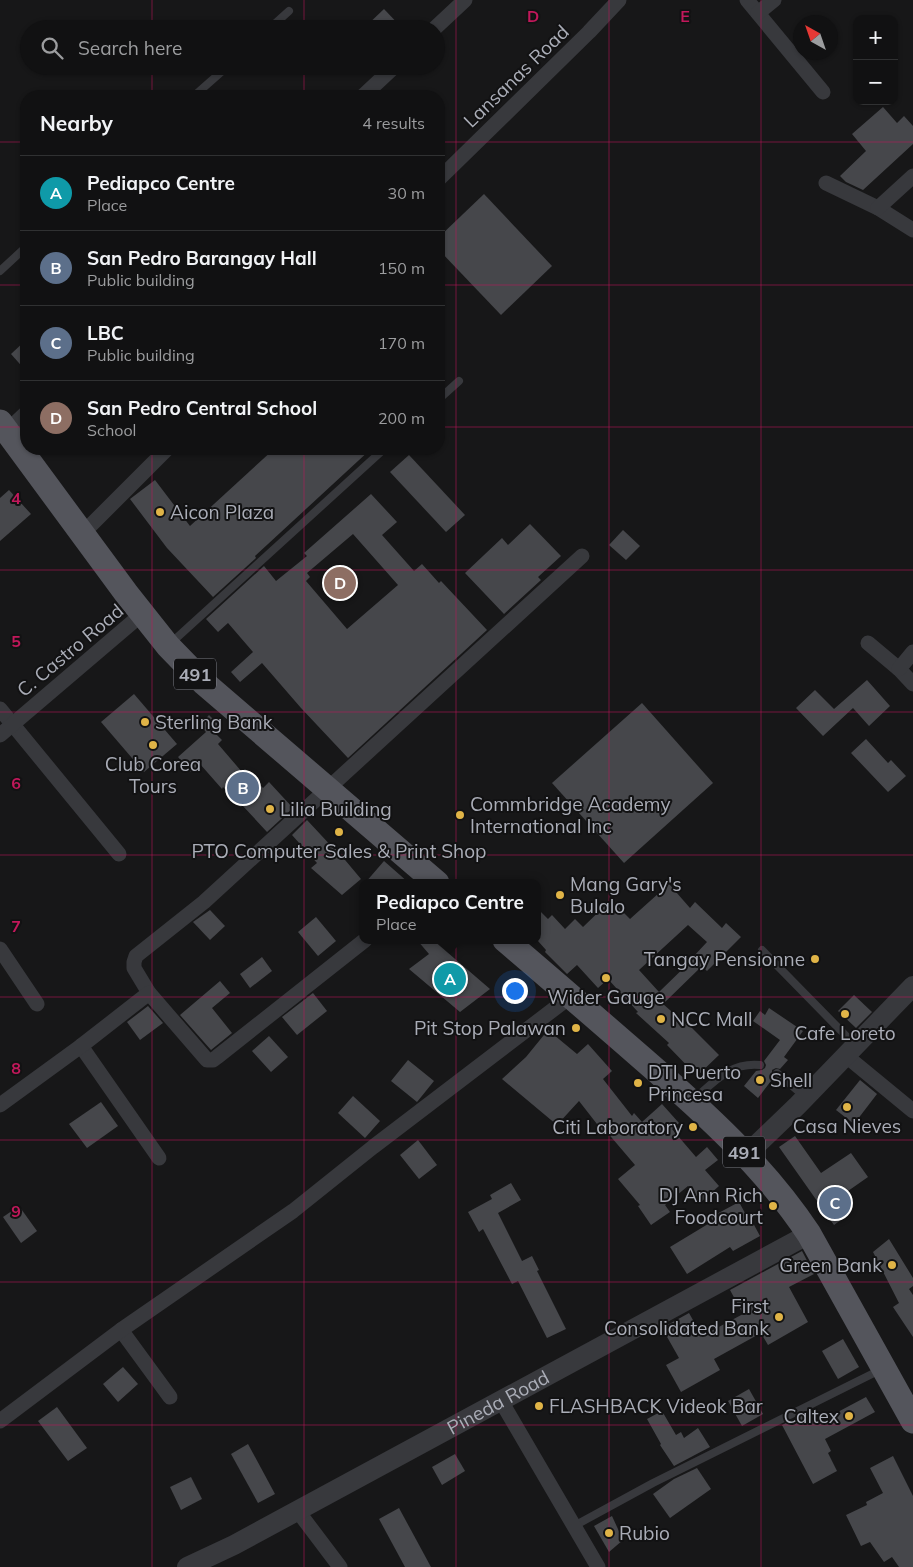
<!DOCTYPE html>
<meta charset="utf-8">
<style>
body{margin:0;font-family:Mulish,sans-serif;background:#1a1a1b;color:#f1f3f6}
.controls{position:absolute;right:15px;top:15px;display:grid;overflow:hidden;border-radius:10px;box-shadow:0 1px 4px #0004}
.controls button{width:45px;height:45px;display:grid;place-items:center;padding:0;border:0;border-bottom:1px solid #303132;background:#111112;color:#f1f3f6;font:25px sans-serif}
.compass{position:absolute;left:793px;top:15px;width:45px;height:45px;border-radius:50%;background:#111112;box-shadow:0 1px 4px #0004;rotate:320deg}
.you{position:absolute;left:514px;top:990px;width:18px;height:18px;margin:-12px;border:4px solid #fff;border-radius:50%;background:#1a73e8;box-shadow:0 0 0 8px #1a73e833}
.badge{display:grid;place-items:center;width:32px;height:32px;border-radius:50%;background:#b45309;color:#fff;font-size:16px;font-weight:700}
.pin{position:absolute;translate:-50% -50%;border:2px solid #fff;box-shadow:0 1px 5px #0006}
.popup{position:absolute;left:359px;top:879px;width:182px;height:65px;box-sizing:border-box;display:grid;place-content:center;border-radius:10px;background:#111112;filter:drop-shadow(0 1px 4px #0005);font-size:16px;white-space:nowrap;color:#9c9d9f}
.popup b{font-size:19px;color:#f1f3f6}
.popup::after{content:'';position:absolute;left:50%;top:100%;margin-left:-10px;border:10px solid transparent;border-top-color:#111112}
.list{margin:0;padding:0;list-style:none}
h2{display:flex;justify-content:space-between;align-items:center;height:65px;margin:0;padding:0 20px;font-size:21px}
h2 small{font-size:16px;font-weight:400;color:#9c9d9f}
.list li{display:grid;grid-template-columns:32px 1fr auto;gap:15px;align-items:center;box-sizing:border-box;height:75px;padding:0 20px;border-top:1px solid #303132}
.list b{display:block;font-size:19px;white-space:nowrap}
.list p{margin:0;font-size:16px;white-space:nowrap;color:#9c9d9f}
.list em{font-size:16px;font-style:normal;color:#9c9d9f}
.icon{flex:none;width:28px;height:28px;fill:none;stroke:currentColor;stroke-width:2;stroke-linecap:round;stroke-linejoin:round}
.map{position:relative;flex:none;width:913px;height:1567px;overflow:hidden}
.search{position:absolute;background:#111112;box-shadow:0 1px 4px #0004;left:20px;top:20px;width:425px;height:55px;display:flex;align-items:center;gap:12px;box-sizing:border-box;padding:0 18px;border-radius:28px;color:#9c9d9f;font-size:19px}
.panel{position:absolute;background:#111112;box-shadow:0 1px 4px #0004;left:20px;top:90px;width:425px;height:365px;border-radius:20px}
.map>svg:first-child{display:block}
.building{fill:#46474b;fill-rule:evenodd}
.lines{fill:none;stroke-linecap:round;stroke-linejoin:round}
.service{stroke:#38393d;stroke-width:8}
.minor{stroke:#38393d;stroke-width:15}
.tertiary{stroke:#38393d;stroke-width:20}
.primary{stroke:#54555c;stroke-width:25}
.grid{fill:none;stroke:#c2185b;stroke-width:1;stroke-opacity:0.55}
.poi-dot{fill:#e0b447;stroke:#121213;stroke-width:2}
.labels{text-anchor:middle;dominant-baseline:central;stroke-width:4;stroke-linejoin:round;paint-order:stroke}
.shield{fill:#121213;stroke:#7c7e86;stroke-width:1}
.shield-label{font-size:18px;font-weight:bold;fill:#aaadb7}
.street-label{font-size:19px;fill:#aaadb7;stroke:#121213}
.poi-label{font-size:19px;fill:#aaadb7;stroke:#121213;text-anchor:start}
.grid-label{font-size:16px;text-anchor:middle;font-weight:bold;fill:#c2185b;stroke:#121213;stroke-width:4;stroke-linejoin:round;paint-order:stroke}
</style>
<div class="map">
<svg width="913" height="1567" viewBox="0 0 913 1567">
<rect width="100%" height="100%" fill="#171718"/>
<!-- building -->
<g class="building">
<path d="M384 9 403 29H363Z"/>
<path d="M883 107 897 123 904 116 913 126V144L863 190 846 182 840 176 866 151 852 134Z"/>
<path d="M484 194 552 266 501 315 439 250V237Z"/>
<path d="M26 340V371L11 354Z"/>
<path d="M274 449H371L255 556 256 558 213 597 167 548 130 499 155 480 190 526Z"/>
<path d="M409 455 465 515 446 532 390 472Z"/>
<path d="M9 490 31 514 0 541V498Z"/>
<path d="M371 494 397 522 382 535 414 571 422 564 439 583 441 581 487 630 348 758 301 708 262 663 240 682 231 672 253 652 228 623 218 632 206 619 264 566 276 581 307 556 304 553ZM353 534 398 585 347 629 306 581 310 577 307 573Z"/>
<path d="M530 524 561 556 538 577 541 580 504 614 465 573 502 538 508 545Z"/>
<path d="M623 530 640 546 626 560 609 545Z"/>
<path d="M867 680 890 706 869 726 853 708 823 736 796 708 815 690 834 709Z"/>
<path d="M134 694 177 744 144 772 101 722Z"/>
<path d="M642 703 713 783 624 863 552 783Z"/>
<path d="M209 715 218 724 212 730 222 740 218 744 242 772 245 769 263 788 269 782 293 808 267 832 242 805 241 807 223 787 222 789 200 764 191 772 178 757 206 732 200 725Z"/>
<path d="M866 739 888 763 891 760 906 776 888 792 851 753Z"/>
<path d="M307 820 334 849 335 848 361 879 342 895 311 868 317 863 292 835Z"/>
<path d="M384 861 409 883H365Z"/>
<path d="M669 884 690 908 695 902 722 928 726 923 741 937 707 971 702 966 663 1004 687 1025 688 1024 719 1055 697 1076 667 1045 669 1043 636 1013 638 1012 608 979 598 988 577 965 567 974 545 952 546 950 538 941V909L548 919 552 915 565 929 575 919 583 927 611 900 630 919ZM688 925 707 942 693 957 694 958 659 992 639 970Z"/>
<path d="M210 910 225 926 210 940 193 922Z"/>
<path d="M316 917 336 941 318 956 298 932Z"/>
<path d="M417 940H433L490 989 460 1012 409 969 429 954Z"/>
<path d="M262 957 272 971 250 988 240 974Z"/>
<path d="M220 981 230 993 212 1008 232 1033 211 1050 180 1015Z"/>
<path d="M313 993 327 1011 297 1035 282 1017Z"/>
<path d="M854 995 872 1012 856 1028 838 1011Z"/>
<path d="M148 1006 163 1023 140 1040 127 1022Z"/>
<path d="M769 1008 803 1031 784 1057 788 1060 780 1069 776 1068 772 1070V1074L774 1077 758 1098 744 1086 756 1071 762 1070 765 1068 766 1065 764 1061 780 1040 753 1021 760 1011 765 1015Z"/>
<path d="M548 1030 577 1054 588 1044 612 1071 603 1079 632 1116 634 1113 642 1122 662 1104 679 1123 672 1129 696 1157 707 1147 718 1160 705 1170 719 1186 701 1202 688 1186 665 1205 670 1212 651 1225 638 1206 640 1205 618 1179 635 1165 606 1131 604 1133 579 1101 557 1125 502 1079 526 1057Z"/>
<path d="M269 1036 288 1057 271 1072 252 1051Z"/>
<path d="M408 1060 434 1081 417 1102 391 1081Z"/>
<path d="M860 1080 877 1094 854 1124 836 1110Z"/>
<path d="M353 1096 380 1121 365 1138 338 1113Z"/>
<path d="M101 1102 118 1126 87 1148 69 1124Z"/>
<path d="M795 1136 821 1173 851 1153 868 1177 838 1198 849 1214 834 1225 779 1147Z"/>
<path d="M418 1140 437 1165 419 1179 400 1155Z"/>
<path d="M511 1183 521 1200 498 1213 522 1261 532 1256 539 1270 537 1271 566 1329 547 1338 518 1281 512 1284 483 1229 479 1232 468 1212 492 1199 490 1195Z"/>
<path d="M739 1202 751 1224 753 1223 760 1236 733 1251 730 1247 687 1274 670 1247 713 1221 711 1217Z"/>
<path d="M19 1206 37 1231 21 1243 3 1217Z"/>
<path d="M889 1239 913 1278V1286L909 1289 913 1295V1337L893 1307 899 1303 873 1252Z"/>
<path d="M802 1251 814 1274 789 1287 808 1322 768 1345 761 1333 714 1359 720 1370 681 1392 666 1365 679 1358 662 1328 689 1313 702 1336 743 1314 730 1290Z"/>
<path d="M843 1339 859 1367 838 1379 822 1351Z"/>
<path d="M123 1367 138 1384 118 1402 103 1384Z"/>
<path d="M749 1389 763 1414 742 1426 728 1401Z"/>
<path d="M866 1397 875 1412 825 1439 831 1451 828 1453 837 1471 813 1484 782 1425 810 1411 817 1423Z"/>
<path d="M57 1407 87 1448 68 1461 38 1421Z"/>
<path d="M662 1411 676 1435 681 1432 684 1438 698 1428 710 1447 674 1466 660 1445 661 1444 647 1419Z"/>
<path d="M248 1444 275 1494 258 1503 231 1454Z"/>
<path d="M455 1454 465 1471 442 1485 432 1467Z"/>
<path d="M893 1456 913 1496V1567H899L892 1557 884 1562 870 1542 861 1546 846 1515 867 1505 866 1502 883 1493 870 1468Z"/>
<path d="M697 1468 711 1489 670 1518 653 1494 674 1479Z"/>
<path d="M191 1477 202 1499 181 1510 170 1487Z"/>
<path d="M399 1508 431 1567H405L379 1519Z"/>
<path d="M612 1516 623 1540 609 1552 594 1526Z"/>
</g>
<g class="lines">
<!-- service -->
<g class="service">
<path d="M269 29 289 11"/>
<path d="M194 96 228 66"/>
<path d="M0 271 26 247"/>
<path d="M439 399 459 381"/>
<path d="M171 643 384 449"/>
<path d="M762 950 855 1045"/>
<path d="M777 1073 804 1096"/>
<path d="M693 1100C714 1082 730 1062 760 1065"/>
<path d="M574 1526 653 1483 880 1370"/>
</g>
<!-- minor -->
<g class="minor">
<path d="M747 0 823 92"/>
<path d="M758 13 774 0"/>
<path d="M434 29 465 0"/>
<path d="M363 96 395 66"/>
<path d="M439 179 589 32 619 0"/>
<path d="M826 183 878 208 913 230"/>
<path d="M878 208 913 176"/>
<path d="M7 431 26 413"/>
<path d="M82 534 167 449"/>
<path d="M868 643 899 669 913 684"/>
<path d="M899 669 913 652"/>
<path d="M0 709 119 854"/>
<path d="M0 735 142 614"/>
<path d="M365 940 217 1057 213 1060H207L149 993 134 968V962L136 956 204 902 582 556"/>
<path d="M0 949 37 1004"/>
<path d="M81 1046 159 1158"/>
<path d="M845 1055 913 1111"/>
<path d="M0 1105 81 1046 149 993"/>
<path d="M121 1330 170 1397"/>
<path d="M501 1401 598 1567"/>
<path d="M0 1421 121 1330 293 1211 373 1147 571 996"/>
<path d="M297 1510 340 1567"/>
</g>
<!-- tertiary -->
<g class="tertiary">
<path d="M747 1154 798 1105 913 986"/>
<path id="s1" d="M187 1567 234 1545 809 1234"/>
</g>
<!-- primary -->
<g class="primary">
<path d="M0 422 126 593 168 646 204 683 437 883"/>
<path d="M505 940C551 979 597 1019 643 1059 704 1112 764 1166 809 1234L913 1421"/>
</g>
</g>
<!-- grid -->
<path class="grid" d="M152 0V29M304 0V29M456 0V1567M609 0V1567M761 0V1567M152 66V96M304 66V96M0 142H26M439 142H913M0 285H26M439 285H913M0 427H26M439 427H913M152 449V1567M304 449V1567M0 570H913M0 712H913M0 855H913M0 997H913M0 1140H913M0 1282H913M0 1425H913"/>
<!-- markers -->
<g class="poi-dot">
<circle cx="160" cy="512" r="5"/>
<circle cx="145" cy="722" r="5"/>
<circle cx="153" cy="745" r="5"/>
<circle cx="270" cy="809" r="5"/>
<circle cx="460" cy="815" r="5"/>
<circle cx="339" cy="832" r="5"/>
<circle cx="560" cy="895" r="5"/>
<circle cx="815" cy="959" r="5"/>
<circle cx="606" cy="978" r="5"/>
<circle cx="845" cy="1014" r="5"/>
<circle cx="661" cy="1019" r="5"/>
<circle cx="576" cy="1028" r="5"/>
<circle cx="760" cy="1080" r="5"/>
<circle cx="638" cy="1083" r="5"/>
<circle cx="847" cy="1107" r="5"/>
<circle cx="693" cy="1127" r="5"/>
<circle cx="773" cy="1206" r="5"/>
<circle cx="892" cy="1265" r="5"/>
<circle cx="779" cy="1317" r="5"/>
<circle cx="539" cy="1406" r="5"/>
<circle cx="849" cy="1416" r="5"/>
<circle cx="609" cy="1533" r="5"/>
</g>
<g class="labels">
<!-- shield labels -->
<g class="shield">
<rect x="174" y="658.5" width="42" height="31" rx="4"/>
<rect x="723" y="1136.5" width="42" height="31" rx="4"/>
</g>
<g class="shield-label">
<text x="195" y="674">491</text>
<text x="744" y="1152">491</text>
</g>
<!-- street labels -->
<g class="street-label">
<text transform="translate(516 76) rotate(-44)">Lansanas Road</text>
<text transform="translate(70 650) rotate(-40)">C. Castro Road</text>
<text stroke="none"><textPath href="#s1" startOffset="352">Pineda Road</textPath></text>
</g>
<!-- poi labels -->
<g class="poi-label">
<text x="170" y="512">Aicon Plaza</text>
<text x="155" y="722">Sterling Bank</text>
<text x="153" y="764" text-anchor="middle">Club Corea<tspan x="153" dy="22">Tours</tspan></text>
<text x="470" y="804">Commbridge Academy<tspan x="470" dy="22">International Inc</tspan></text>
<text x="280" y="809">Lilia Building</text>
<text x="339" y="851" text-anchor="middle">PTO Computer Sales &amp; Print Shop</text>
<text x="570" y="884">Mang Gary's<tspan x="570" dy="22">Bulalo</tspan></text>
<text x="805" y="959" text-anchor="end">Tangay Pensionne</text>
<text x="606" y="997" text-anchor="middle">Wider Gauge</text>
<text x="671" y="1019">NCC Mall</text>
<text x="566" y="1028" text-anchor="end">Pit Stop Palawan</text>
<text x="845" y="1033" text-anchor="middle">Cafe Loreto</text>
<text x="648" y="1072">DTI Puerto<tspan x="648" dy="22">Princesa</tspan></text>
<text x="770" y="1080">Shell</text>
<text x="847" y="1126" text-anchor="middle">Casa Nieves</text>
<text x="683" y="1127" text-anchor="end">Citi Laboratory</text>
<text x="763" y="1195" text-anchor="end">DJ Ann Rich<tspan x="763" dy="22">Foodcourt</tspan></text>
<text x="882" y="1265" text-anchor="end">Green Bank</text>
<text x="769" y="1306" text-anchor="end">First<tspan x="769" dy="22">Consolidated Bank</tspan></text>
<text x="549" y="1406">FLASHBACK Videok Bar</text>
<text x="839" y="1416" text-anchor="end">Caltex</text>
<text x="619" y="1533">Rubio</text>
</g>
</g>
<g class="grid-label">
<text x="533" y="22">D</text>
<text x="685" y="22">E</text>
<text x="16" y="504">4</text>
<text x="16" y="647">5</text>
<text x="16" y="789">6</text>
<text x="16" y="932">7</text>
<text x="16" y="1074">8</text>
<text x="16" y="1217">9</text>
</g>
</svg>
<div class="controls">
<button>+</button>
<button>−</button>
</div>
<svg class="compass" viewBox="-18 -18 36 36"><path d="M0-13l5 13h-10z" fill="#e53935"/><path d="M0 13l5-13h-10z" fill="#9c9d9f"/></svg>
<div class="you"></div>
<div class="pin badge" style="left:450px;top:979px;background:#0f9aa8">A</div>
<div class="popup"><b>Pediapco Centre</b>Place</div>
<div class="pin badge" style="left:243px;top:788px;background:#5c6f8a">B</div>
<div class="pin badge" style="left:835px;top:1203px;background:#5c6f8a">C</div>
<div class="pin badge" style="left:340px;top:583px;background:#8d6e63">D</div>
<div class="search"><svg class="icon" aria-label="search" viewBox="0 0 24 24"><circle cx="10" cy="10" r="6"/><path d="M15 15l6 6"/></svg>Search here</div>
<section class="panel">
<h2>Nearby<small>4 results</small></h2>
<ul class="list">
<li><span class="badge" style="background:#0f9aa8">A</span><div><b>Pediapco Centre</b><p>Place</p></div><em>30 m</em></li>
<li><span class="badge" style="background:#5c6f8a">B</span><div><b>San Pedro Barangay Hall</b><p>Public building</p></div><em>150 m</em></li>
<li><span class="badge" style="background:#5c6f8a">C</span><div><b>LBC</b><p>Public building</p></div><em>170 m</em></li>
<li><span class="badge" style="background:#8d6e63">D</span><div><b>San Pedro Central School</b><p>School</p></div><em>200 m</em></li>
</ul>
</section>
</div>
